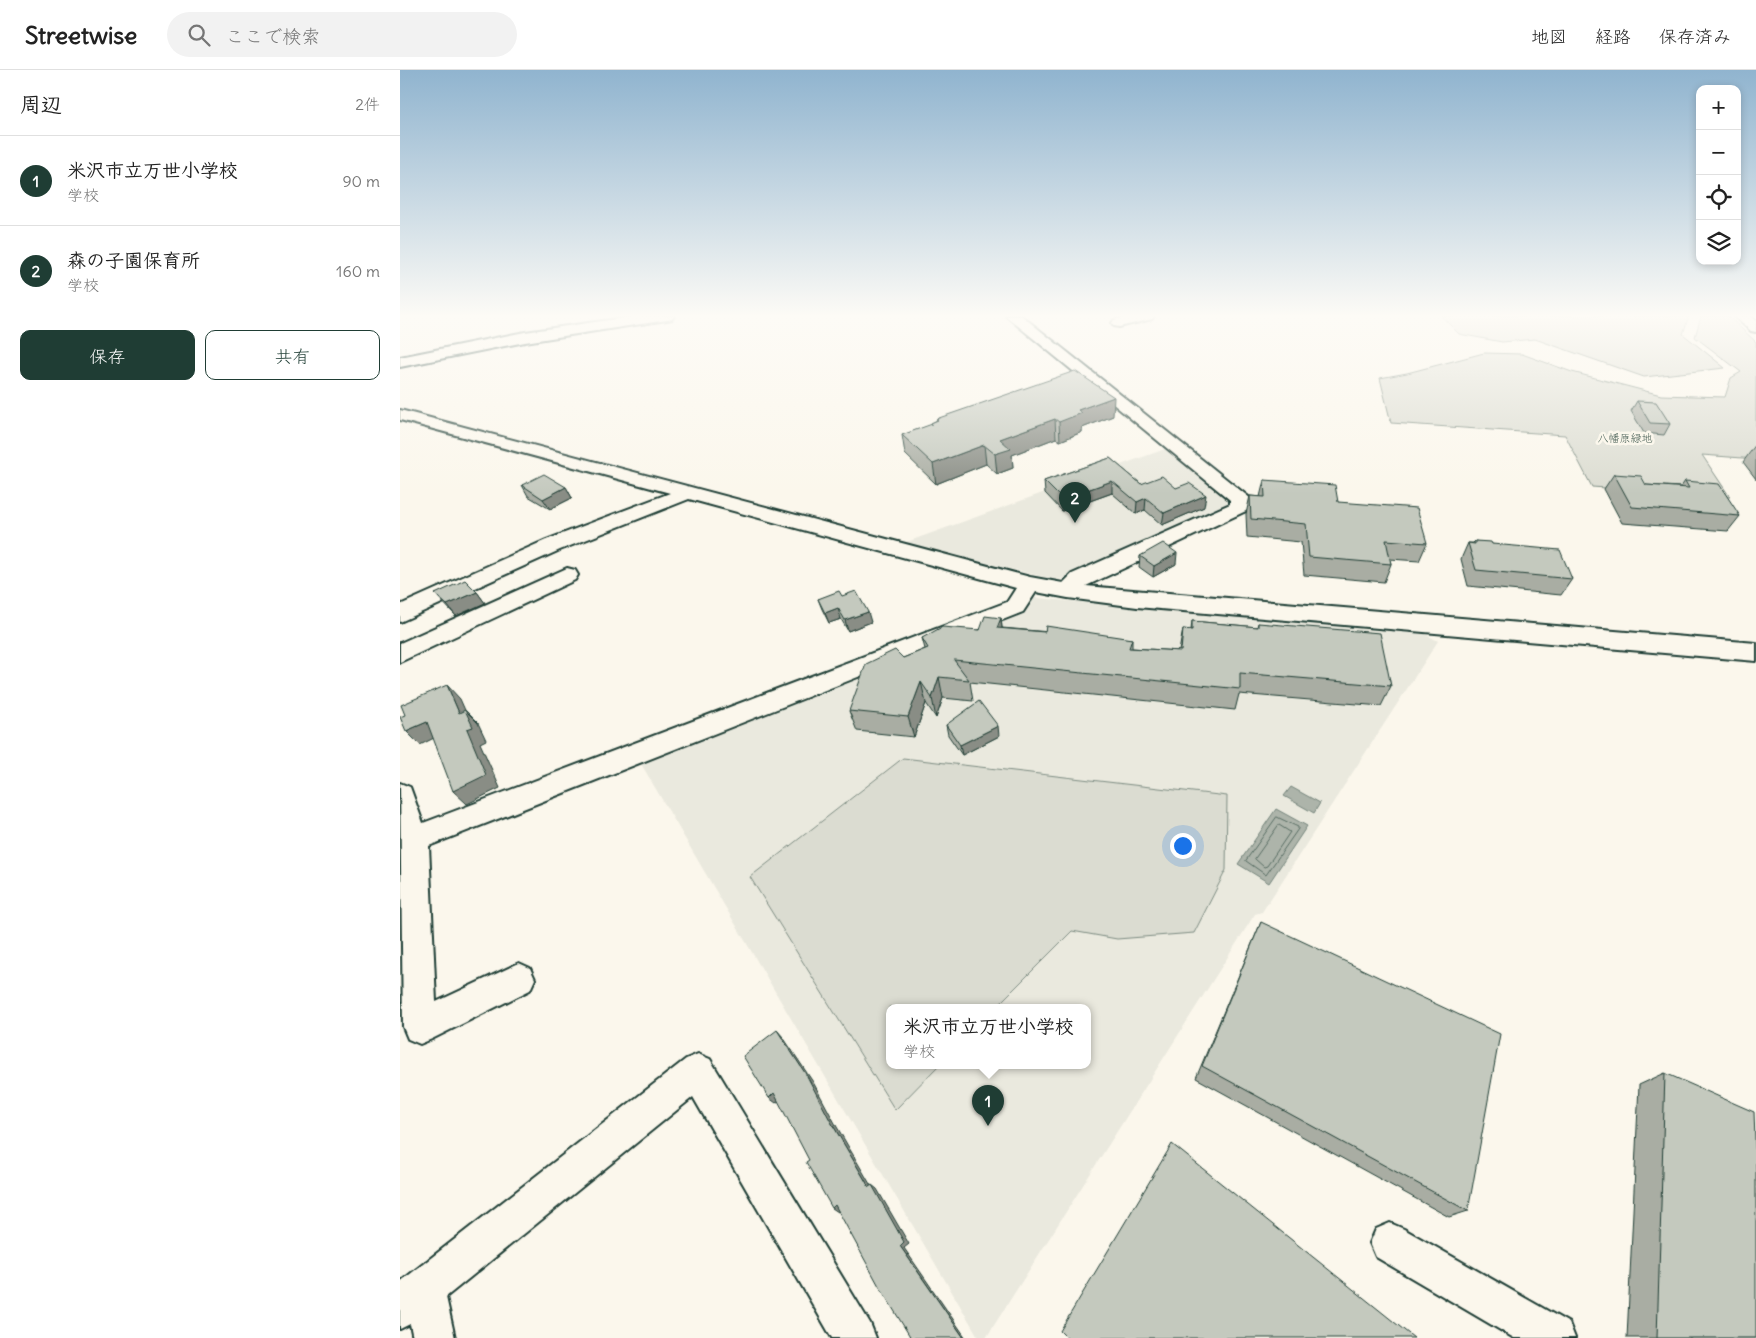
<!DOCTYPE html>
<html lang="ja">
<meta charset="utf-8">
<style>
body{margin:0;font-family:Delius,"Klee One",sans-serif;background:#f2f2f2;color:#222}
.controls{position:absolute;right:15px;top:15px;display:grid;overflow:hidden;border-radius:10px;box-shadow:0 2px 8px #0003}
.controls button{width:45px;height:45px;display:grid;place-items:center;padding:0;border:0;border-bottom:1px solid #e0e0e0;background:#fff;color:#222;font:25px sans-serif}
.you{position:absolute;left:782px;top:775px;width:18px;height:18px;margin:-12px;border:4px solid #fff;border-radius:50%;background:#1a73e8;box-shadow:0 0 0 8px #1a73e833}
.badge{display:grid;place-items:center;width:32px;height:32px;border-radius:50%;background:#1f3d34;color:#fff;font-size:16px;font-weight:700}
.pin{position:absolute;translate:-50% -41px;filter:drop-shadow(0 1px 2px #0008)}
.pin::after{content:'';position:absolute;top:26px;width:18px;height:15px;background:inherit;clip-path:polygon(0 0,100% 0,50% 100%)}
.popup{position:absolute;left:486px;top:934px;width:205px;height:65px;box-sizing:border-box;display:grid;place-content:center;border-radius:10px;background:#fff;filter:drop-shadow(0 1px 4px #0005);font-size:16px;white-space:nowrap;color:#767676}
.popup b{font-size:19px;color:#222}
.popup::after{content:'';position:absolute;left:50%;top:100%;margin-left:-10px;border:10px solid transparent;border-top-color:#fff}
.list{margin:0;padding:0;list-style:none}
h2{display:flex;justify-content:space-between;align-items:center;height:65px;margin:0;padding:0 20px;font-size:21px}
h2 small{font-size:16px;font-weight:400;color:#767676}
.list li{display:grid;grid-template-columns:32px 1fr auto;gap:15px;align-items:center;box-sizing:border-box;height:90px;padding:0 20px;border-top:1px solid #e0e0e0}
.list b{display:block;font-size:19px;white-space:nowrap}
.list p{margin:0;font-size:16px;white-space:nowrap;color:#767676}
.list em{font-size:16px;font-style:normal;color:#767676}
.actions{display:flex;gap:10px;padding:15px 20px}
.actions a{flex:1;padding:11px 0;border:1px solid #1f3d34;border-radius:10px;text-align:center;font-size:18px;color:#1f3d34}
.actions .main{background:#1f3d34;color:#fff}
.icon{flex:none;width:28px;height:28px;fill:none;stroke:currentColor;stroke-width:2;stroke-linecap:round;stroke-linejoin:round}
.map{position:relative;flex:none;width:1356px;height:1268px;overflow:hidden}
header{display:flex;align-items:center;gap:30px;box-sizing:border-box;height:70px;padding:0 25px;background:#fff;border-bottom:1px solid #e0e0e0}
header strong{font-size:24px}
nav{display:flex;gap:28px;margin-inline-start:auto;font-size:18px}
.search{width:350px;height:45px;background:#f2f2f2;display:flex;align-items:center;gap:12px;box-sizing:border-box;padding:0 18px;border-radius:28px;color:#767676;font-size:19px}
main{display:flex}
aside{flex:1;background:#fff}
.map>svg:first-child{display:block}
.built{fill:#eae9de;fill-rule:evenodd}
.green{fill:#dbdcd1;stroke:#7d8c82}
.water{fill:#adb4aa;stroke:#74847b}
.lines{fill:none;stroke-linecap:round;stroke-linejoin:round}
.shore{stroke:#586d63;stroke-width:1}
.minor-casing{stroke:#1f3d34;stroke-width:4}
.minor{fill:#fbf7ec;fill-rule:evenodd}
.wall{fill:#a9ada3;stroke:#1f3d34}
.shaded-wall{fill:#898d85;stroke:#1f3d34}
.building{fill:#c4c9be;stroke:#1f3d34}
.labels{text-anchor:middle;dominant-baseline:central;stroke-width:5;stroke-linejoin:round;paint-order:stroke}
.far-park-label{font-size:11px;fill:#455d53;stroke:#fbf7ec}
</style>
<header>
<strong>Streetwise</strong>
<div class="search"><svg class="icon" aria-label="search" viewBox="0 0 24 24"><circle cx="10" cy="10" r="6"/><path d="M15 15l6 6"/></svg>ここで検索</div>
<nav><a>地図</a><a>経路</a><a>保存済み</a></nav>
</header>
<main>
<aside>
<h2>周辺<small>2件</small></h2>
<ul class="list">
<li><span class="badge">1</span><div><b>米沢市立万世小学校</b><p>学校</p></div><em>90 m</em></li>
<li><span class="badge">2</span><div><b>森の子園保育所</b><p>学校</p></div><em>160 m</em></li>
</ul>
<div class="actions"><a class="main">保存</a><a>共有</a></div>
</aside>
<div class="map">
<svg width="1356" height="1268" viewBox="0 0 1356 1268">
<rect width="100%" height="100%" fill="#fbf7ec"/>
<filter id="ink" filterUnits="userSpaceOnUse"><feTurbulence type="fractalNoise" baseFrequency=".02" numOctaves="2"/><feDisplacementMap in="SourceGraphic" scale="10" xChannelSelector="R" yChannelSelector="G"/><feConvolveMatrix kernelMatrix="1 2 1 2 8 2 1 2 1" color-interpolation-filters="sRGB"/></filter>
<g filter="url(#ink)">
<!-- built -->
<g class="built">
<path d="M768 378 834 430V434L675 507 655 510 504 473Z"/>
<path d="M626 527 1025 564 1038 571 862 842 855 844 586 1268H579L240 692ZM489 937H687V995H489Z"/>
</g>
<!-- green -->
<g class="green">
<path d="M1041 246H1289L1283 264 1325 298 1244 307 1135 269 1102 272 1059 264Z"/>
<path d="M1301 246H1328L1356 272V389L1302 385 1330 427 1192 417 1165 365 991 353 980 308 1007 303 1084 283 1122 284 1172 302 1261 325 1325 327 1331 308 1341 302 1295 267Z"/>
<path d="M503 688 827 726 826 800 794 863 717 869 672 861 596 937H489V995H539L495 1040 350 807Z"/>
</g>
<!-- water -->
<g class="water">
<path d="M891 717 920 733 914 743 884 726Z"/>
<path d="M876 739 907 756 869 813 838 794Z"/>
</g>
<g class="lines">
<!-- shore -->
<g class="shore">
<path d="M877 747 898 757V759L866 805 846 791Z"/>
<path d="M879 755 890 762 867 796 864 797 855 789Z"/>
</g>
<defs>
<g id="minor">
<path d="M237 246H274L272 249 267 250 125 272 0 297V287L125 262Z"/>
<path d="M606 246H622L850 428 849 437 846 441 686 516 1356 573V591L737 537 668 528 636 522 623 542 29 776 36 932 119 893 130 898 135 909 130 920 32 969 20 974 8 969 3 957 0 713 10 717 23 753 607 532 616 518 289 429 160 480 0 552V535L146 470 270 423 0 350V340L630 507 663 513 672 504 830 434V430Z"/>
<path d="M730 246H754L752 249 719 257 714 256 712 253 714 250Z"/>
<path d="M1334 246H1350L1356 251V262L1351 261Z"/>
<path d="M167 498 175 500 178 505 175 510 0 592V573Z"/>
<path d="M298 984 310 989 470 1253 476 1268H432L293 1027 46 1227 55 1268H13L10 1254 0 1259V1212L286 989Z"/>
<path d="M990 1153 1004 1159 1169 1253 1175 1268H1114L976 1187 970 1173 976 1159Z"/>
</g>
</defs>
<!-- minor casing -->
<use href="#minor" class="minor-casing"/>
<!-- minor -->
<use href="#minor" class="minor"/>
</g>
<!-- wall -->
<g class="wall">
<path d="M1237 331 1270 354 1264 365 1244 363 1231 341Z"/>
<path d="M713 346 682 358V362L660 371 656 368 612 385 613 398 597 404 586 394 536 414 505 384 502 365 531 355V353L537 350 536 349Z"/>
<path d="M1356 374V409L1343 392Z"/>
<path d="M710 388 741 414 776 418 804 437 762 455 745 440 736 444 712 423 662 441 645 423 644 411Z"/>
<path d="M1214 404 1246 415 1281 417 1285 411 1340 446 1328 461 1222 453 1204 419Z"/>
<path d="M864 410 938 432 1027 473 1019 491 990 489 991 494 984 512 904 505 901 472 847 467 846 444 850 426 860 427Z"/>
<path d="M122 415 166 417 172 428 150 439 128 426Z"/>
<path d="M1075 471 1092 474 1172 509 1161 525 1068 516 1061 489 1068 473H1073Z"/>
<path d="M740 486 776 494 753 507 739 497Z"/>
<path d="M77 522 85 533 56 546 35 524Z"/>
<path d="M442 526 471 552 448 561 441 549 429 553 422 539 418 529Z"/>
<path d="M601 548 602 558 732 569V578L779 581 783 559 791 560 792 551 857 557 858 553 991 616 981 636 839 624 835 640 570 612 573 631 543 628 536 648 526 633 514 667 457 661 449 641 503 588 525 579 522 568 580 560Z"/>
<path d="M546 655 599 666 562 685 548 665Z"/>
<path d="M861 852 1068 1141 1049 1147 796 1008Z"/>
<path d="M1265 1003 1356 1268H1227L1239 1015Z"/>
</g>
<!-- shaded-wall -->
<g class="shaded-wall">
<path d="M714 327 713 346 682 358V362L660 371 659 352 678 340Z"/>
<path d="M655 349 656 368 612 385 613 398 597 404 595 384 600 369Z"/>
<path d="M584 375 586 394 536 414 533 394Z"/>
<path d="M712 411V423L662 441V429Z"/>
<path d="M166 417 172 428 150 439 143 429Z"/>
<path d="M806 425 804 437 762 455 764 443Z"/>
<path d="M746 428 745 440 736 444 737 432Z"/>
<path d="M777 483 776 494 753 507 754 496Z"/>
<path d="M77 522 85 533 56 546 47 535Z"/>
<path d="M438 538 441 549 429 553 425 543Z"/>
<path d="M468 542 471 552 448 561 445 550Z"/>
<path d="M601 548 603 569 597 558Z"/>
<path d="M539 607 543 628 536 648 532 628Z"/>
<path d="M521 612 526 633 514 667 508 647Z"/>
<path d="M47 615 60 629 72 656 59 643Z"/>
<path d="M65 640 78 653 86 670 80 673 100 718 67 734 53 721Z"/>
<path d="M27 652 40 665 20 675 6 661Z"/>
<path d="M598 656 599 666 562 685 560 675Z"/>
<path d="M377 960 383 967 413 1012 437 1057 474 1121 469 1117Z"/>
<path d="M374 1023 381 1029 376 1033 369 1028Z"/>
<path d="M472 1115 477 1119 509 1174 504 1178 566 1268H564L500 1176Z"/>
<path d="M435 1135 441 1139 438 1142 432 1138Z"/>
</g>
<!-- building -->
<g class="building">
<path d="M675 301 714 327 678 340 682 343 659 352 655 349 600 369 611 379 595 384 584 375 533 394 502 365 532 354 531 353 538 350 536 349Z"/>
<path d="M1237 331 1256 332 1270 354 1250 353Z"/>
<path d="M710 388 741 414 762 406 776 418 789 413 806 425 764 443 746 428 737 432 712 411 662 429 644 411Z"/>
<path d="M144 404 166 417 143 429 122 415Z"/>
<path d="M1214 404 1241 406 1246 415 1289 418 1285 411 1319 414 1340 446 1232 437Z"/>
<path d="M864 410 935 415 938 432 1017 438 1027 473 986 470 991 494 909 487 906 454 851 449 850 426 865 427Z"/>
<path d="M1075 471 1091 472 1092 474 1160 480 1172 509 1076 500 1068 473 1075 474Z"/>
<path d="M763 473 777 483 754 496 740 486Z"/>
<path d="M65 510 77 522 47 535 35 524Z"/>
<path d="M439 521 442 526 456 521 468 542 445 550 438 538 425 543 418 529Z"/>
<path d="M585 546 601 548 597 558 645 562 646 556 732 569 729 578 781 581 783 559 792 560V551L858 557V553L980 563 991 616 840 603V619L554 590 569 610 539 607 532 628 521 612 508 647 449 641 466 594 495 580 503 588 528 578 522 568 542 557 580 560Z"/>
<path d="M47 615 59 643 65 640 73 657 67 659 86 705 53 721 27 652 6 661 0 647 5 645 1 635Z"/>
<path d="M579 631 598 656 560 675 546 655Z"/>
<path d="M861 852 1100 964 1068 1141 802 996Z"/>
<path d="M377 960 407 1006 431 1052 469 1117 472 1115 504 1172 500 1176 564 1268H511L479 1216 435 1135 432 1138 406 1092 409 1090 374 1023 369 1028 343 986Z"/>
<path d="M1265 1003 1354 1042 1356 1099V1268H1257Z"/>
<path d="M772 1074 1014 1268H667L660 1261Z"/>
</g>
</g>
<!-- sky -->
<linearGradient id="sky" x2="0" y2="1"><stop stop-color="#90b4cf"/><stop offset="0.58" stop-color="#fdfbf6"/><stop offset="1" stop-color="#fdfbf6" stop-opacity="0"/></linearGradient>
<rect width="1356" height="424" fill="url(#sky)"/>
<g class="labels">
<!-- far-park labels -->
<g class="far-park-label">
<text x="1225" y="368">八幡原緑地</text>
</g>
</g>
</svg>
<div class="controls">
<button>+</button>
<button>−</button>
<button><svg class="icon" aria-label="locate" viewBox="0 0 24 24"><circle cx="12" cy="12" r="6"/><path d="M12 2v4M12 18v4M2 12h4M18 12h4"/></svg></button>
<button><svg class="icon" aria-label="layers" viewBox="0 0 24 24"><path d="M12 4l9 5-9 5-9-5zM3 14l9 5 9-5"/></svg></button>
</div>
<div class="you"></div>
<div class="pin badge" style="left:588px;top:1056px">1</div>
<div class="popup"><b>米沢市立万世小学校</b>学校</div>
<div class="pin badge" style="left:675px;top:453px">2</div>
</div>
</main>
